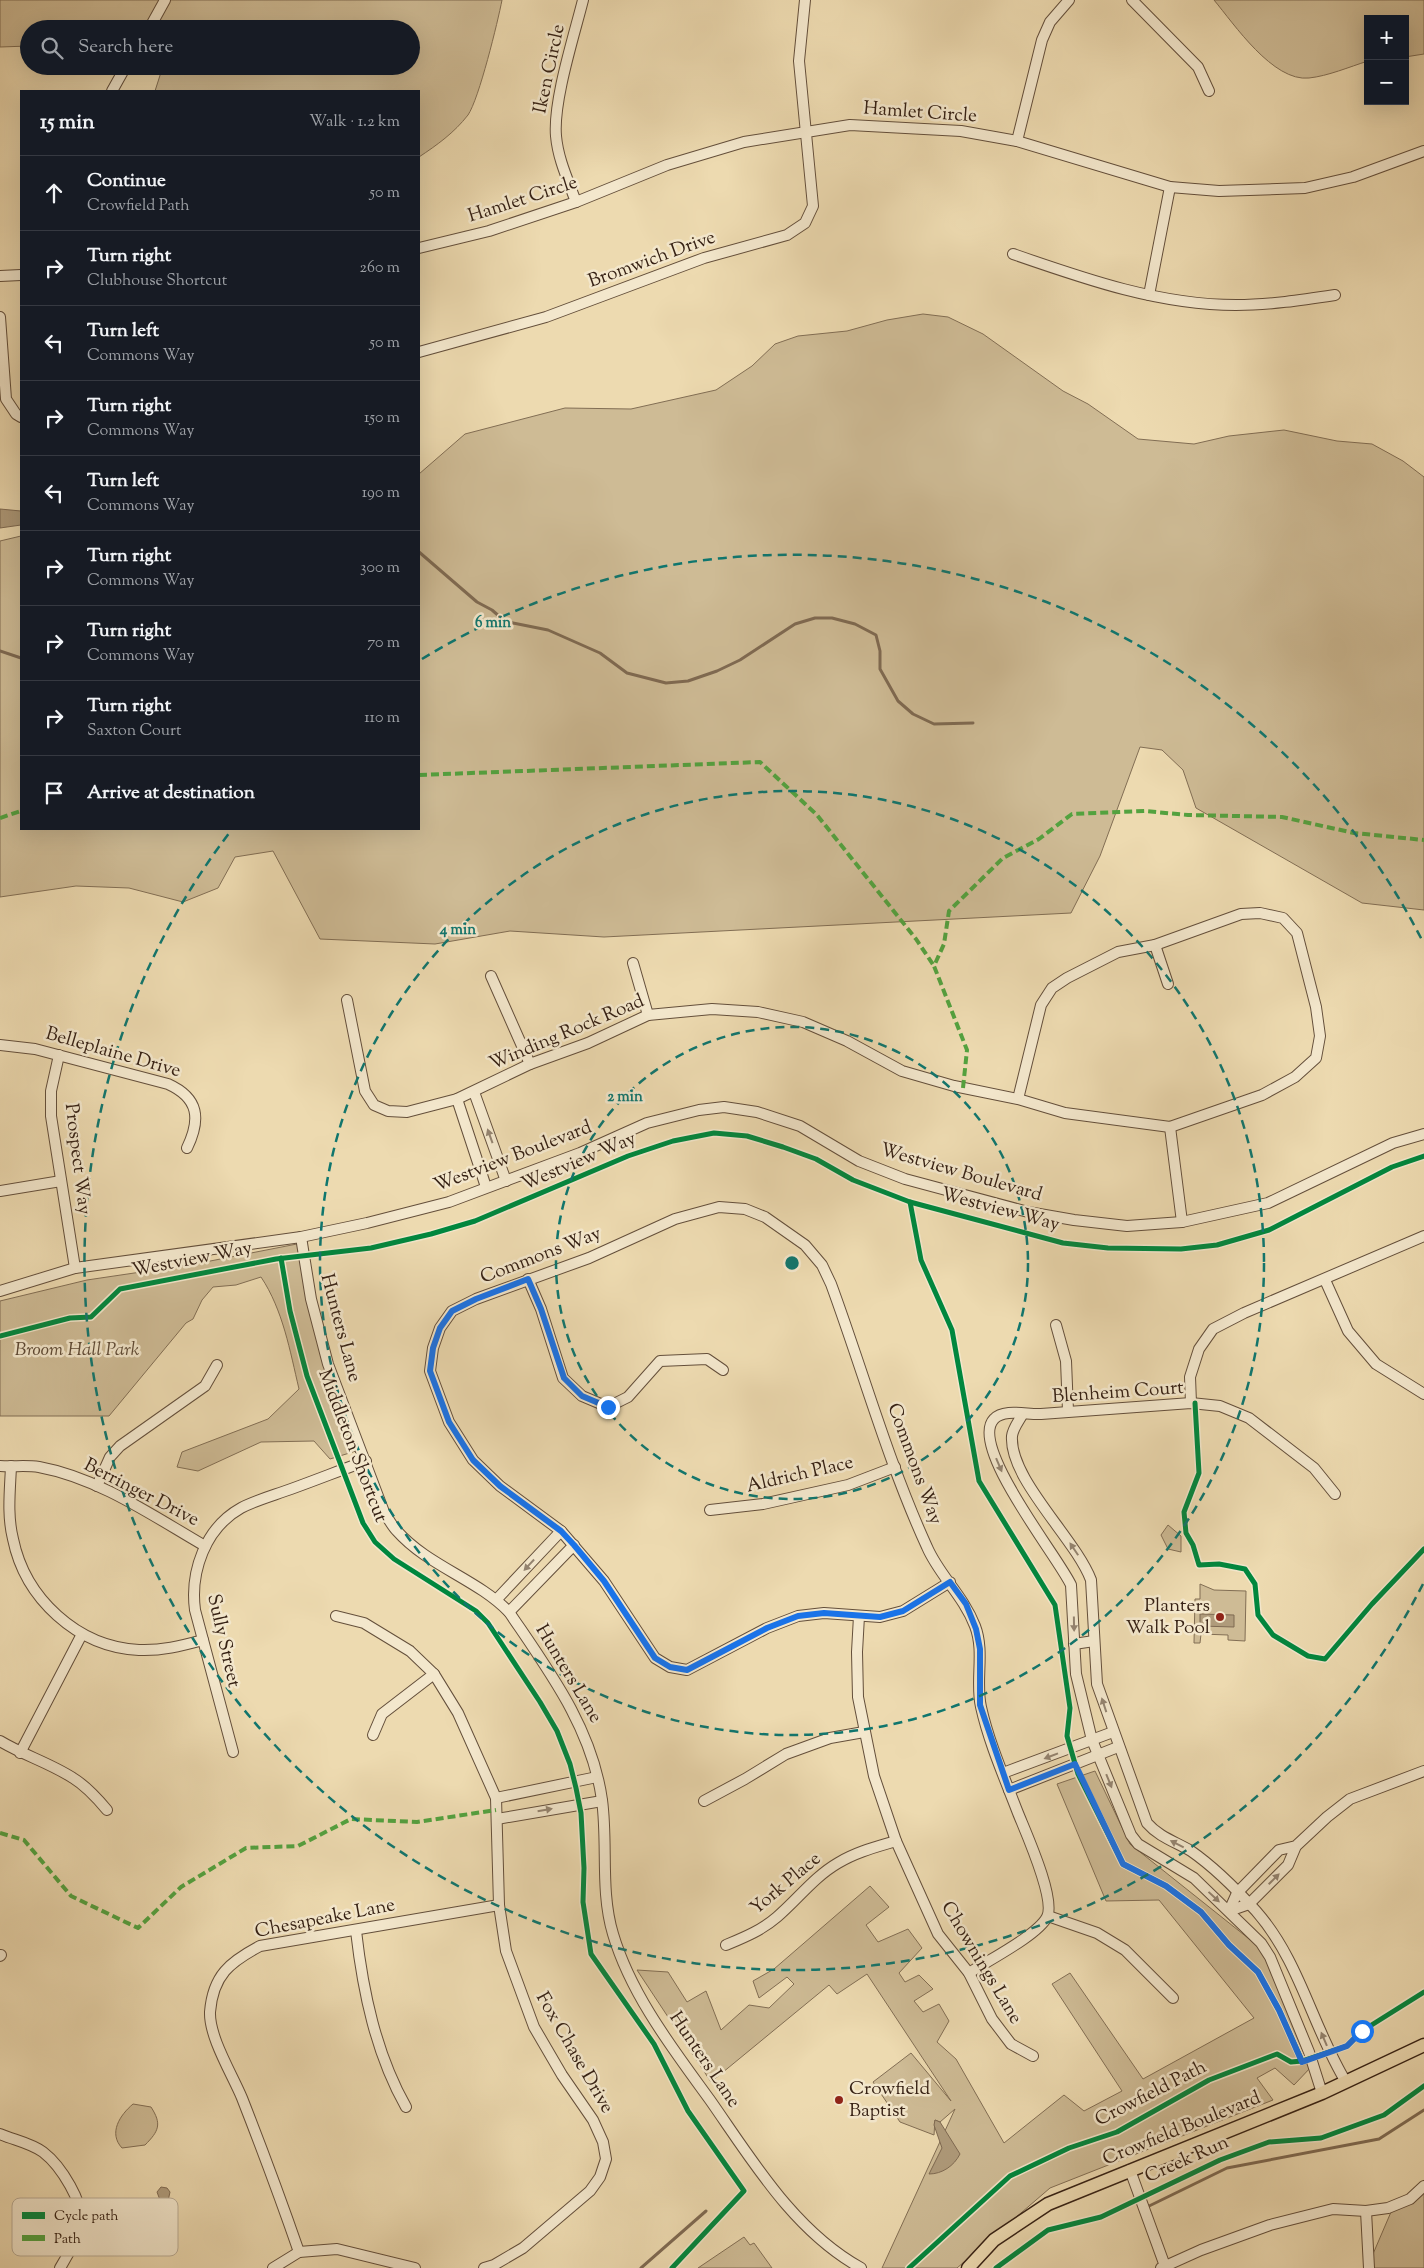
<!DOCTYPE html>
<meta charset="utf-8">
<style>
body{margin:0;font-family:"Sorts Mill Goudy",serif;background:#20242c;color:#f1f3f6}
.controls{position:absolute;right:15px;top:15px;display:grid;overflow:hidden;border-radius:0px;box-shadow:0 5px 20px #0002}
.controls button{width:45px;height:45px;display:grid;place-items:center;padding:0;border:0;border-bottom:1px solid #363941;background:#171b24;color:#f1f3f6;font:25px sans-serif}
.stop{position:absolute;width:15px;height:15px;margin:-11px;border:4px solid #1a73e8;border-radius:50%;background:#fff}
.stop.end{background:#1a73e8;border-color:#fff;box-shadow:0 1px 5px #0008}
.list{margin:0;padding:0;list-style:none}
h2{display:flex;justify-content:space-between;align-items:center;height:65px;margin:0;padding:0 20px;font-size:21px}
h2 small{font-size:16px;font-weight:400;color:#9ea1a6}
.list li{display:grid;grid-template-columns:32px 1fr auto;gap:15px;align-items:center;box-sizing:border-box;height:75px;padding:0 20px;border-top:1px solid #363941}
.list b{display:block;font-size:19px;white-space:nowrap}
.list p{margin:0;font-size:16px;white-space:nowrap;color:#9ea1a6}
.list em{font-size:16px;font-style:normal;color:#9ea1a6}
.icon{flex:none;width:28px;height:28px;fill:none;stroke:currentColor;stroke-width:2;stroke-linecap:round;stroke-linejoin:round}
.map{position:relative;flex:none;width:1424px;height:2268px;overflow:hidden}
.search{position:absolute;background:#171b24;box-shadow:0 5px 20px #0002;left:20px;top:20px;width:400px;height:55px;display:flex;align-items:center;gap:12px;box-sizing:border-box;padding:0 18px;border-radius:28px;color:#9ea1a6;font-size:19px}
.panel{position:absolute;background:#171b24;box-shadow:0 5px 20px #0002;left:20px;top:90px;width:400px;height:740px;border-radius:0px}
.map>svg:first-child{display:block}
.green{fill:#cebb95;stroke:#826e54}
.water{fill:#af9b7b;stroke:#7f6a52}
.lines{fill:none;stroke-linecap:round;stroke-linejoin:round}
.stream{stroke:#7f6a52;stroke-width:3}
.minor-casing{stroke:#644f3b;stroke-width:12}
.major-casing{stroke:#362114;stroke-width:15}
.minor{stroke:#f3e7cc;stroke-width:10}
.major{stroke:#eddab0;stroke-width:12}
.quiet{stroke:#53a23f;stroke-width:4;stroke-dasharray:8 4;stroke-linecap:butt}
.cycleway-casing{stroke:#f3e7cc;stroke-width:8}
.cycleway{stroke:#00873e;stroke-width:5}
.oneway{fill:#948470}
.route{stroke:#1a73e8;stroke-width:6}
.ring{fill:none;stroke:#0f766e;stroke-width:2.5;stroke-dasharray:9 6}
.poi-dot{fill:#8f2418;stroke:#f3e7cc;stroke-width:2}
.labels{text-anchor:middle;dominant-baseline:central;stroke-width:5;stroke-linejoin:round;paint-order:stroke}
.street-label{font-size:19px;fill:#362114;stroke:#f3e7cc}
.park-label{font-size:19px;font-style:italic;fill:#5c4834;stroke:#f3e7cc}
.poi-label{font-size:19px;fill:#362114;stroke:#f3e7cc;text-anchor:end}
.key{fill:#f3e7cc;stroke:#baac95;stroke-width:1}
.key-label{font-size:14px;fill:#362114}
.centre{fill:#0f766e;stroke:#f3e7cc;stroke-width:2.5}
.ring-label{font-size:15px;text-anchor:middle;font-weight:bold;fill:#0f766e;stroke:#f3e7cc;stroke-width:5;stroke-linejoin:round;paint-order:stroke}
</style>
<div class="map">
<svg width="1424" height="2268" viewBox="0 0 1424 2268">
<rect width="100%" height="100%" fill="#eddab0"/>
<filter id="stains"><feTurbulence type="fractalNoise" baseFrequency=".004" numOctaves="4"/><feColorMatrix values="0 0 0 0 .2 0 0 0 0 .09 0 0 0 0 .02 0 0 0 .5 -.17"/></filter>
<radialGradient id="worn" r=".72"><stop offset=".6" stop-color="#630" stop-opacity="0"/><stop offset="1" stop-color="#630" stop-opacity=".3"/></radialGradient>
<!-- green -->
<g class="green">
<path d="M0 0H502C498 21 479 99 468 115 454 133 437 145 419 157V91H155L163 66H411V29H29V46L0 47Z"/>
<path d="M1214 0H1424V54L1405 57V19H1368V61C1349 67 1328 76 1309 78 1273 82 1234 24 1214 0Z"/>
<path d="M923 314 948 317 983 334 1063 391 1088 404 1138 439 1194 444 1229 436 1284 430 1337 441 1372 444 1403 461 1424 477V910L1362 903 1196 808 1183 770 1162 750 1140 747 1100 856 1071 913 604 937 510 931 435 944 320 939 273 851 235 857 218 888 183 902 129 888 76 886 0 897V541L21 536V829H419V474L465 434 565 408 631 409 716 390 752 366 775 344 798 336 847 331 887 320Z"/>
<path d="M302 1243 304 1287 330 1389 356 1451 330 1459 314 1441 261 1442 198 1471 177 1467 182 1452 268 1419 299 1389C290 1351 283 1310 261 1277L236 1285 213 1287 202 1300 193 1319 186 1323 109 1416H0V1301L87 1280 195 1264Z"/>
<path d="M1168 1525 1181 1536V1552L1168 1549 1161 1535Z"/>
<path d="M1200 1584 1214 1590 1246 1591 1245 1641 1228 1640V1635L1201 1634 1200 1643H1194L1195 1599H1200Z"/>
<path d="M1095 1771 1130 1844 1263 1950 1312 2066 1294 2085 1275 2068 1257 2078 1273 2100 1050 2188 957 2268H882L955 2109 940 2122 935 2120 934 2135 900 2122 873 2082 911 2053 951 2101 867 1974 837 1994 829 1985 711 2082 637 1970 668 1972 687 2002 706 1991 721 2030 749 2005 769 2008 794 1984 787 1977 759 1998 753 1981 774 1969 870 1886 889 1907 866 1925 878 1942 908 1929 922 1948 899 1973 905 1982 919 1975 933 1989 914 2001 923 2012 939 2004 949 2021 937 2042 956 2059 1004 2143 1064 2095 1084 2111 1122 2091 1052 1984 1070 1973 1143 2079 1254 2018 1159 1900 1106 1901 1057 1784Z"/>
<path d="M133 2104 151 2107C162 2124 159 2131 145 2145L122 2148C108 2133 120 2115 133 2104Z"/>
<path d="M1424 2180V2268H1367L1391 2212Z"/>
<path d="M744 2237 750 2245 754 2243 772 2268H698Z"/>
</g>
<!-- water -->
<g class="water">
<path d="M0 509 21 511V525L0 528Z"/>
<path d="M1200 1614 1234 1615V1627L1200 1626Z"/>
<path d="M935 2120 940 2122 960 2154C954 2166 942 2174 929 2174L942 2148 934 2125Z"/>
<path d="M161 2187 167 2188 170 2192 168 2201 171 2209 166 2213V2221L159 2222 150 2212 151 2207 158 2204 160 2200 157 2192Z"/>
</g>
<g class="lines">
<!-- stream -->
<g class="stream">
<path d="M419 552 477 602 492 610 500 617 513 623 548 630 600 653 627 673 666 683 688 681 717 671 740 660 795 624 815 618H832L855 624 876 635 880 651V669L898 701 913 714 934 724 973 723"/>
<path d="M0 651 21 658"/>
<path d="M1145 2208 1227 2168 1379 2139 1424 2110"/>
<path d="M641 2268 706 2211"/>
</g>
<defs>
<g id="minor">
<path d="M1132 0 1198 67 1209 91"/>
<path d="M149 29 165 0"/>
<path d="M112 91 126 66"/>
<path d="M1017 141 1042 40 1050 22 1069 0"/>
<path d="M576 202C568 180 558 159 556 136 553 101 574 36 583 0"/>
<path d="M419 248 489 231 576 202 667 165 744 142 850 125 961 131 1017 141 1170 187 1219 191 1305 188 1353 177 1424 151"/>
<path d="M1013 254C1085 279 1159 305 1236 305 1269 305 1302 300 1335 295"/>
<path d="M0 276 21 275"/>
<path d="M1149 295 1170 187"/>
<path d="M0 317 6 399 16 414 21 417"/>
<path d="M419 352 546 317 704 258 787 235 805 223 813 206 799 61 805 0"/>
<path d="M1155 945 1168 984"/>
<path d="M633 963 648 1015"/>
<path d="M491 976 530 1064"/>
<path d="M347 1000 365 1091 374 1105 388 1111 407 1112 457 1099 530 1064 588 1043 648 1015 712 1009 758 1012 803 1022 847 1041 902 1071 954 1086 1018 1099 1065 1113 1170 1127 1262 1095 1295 1077 1316 1058 1320 1036 1316 1007 1297 933 1283 918 1260 913 1241 914 1155 945 1118 952 1067 978 1052 988 1041 1005 1018 1099"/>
<path d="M0 1045 35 1049 168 1084C199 1098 201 1119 187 1148"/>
<path d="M59 1055 51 1091V1116L75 1268"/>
<path d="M474 1092 506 1181"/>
<path d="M457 1099 486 1187"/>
<path d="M1170 1127 1182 1222"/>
<path d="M0 1191 61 1181"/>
<path d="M301 1237 311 1299 328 1364 384 1512C388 1518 392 1526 397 1531 428 1566 477 1579 509 1612 549 1671 592 1728 602 1800 608 1845 600 1891 613 1934 631 1995 673 2049 710 2100 752 2160 794 2231 861 2268"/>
<path d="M528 1279 541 1309 563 1378 582 1396 608 1407 628 1397 660 1361 707 1359 723 1370"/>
<path d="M1325 1280 1348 1331 1376 1364 1424 1394"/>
<path d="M0 1291 75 1268 301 1237 367 1223 449 1202 580 1153 647 1123 699 1110 724 1107 757 1112 800 1126 859 1161 905 1179 1028 1212 1074 1220 1127 1226 1182 1222 1268 1203 1393 1143 1424 1134"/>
<path d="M1056 1325 1066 1361 1068 1411"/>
<path d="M1191 1403 1190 1377 1199 1349 1213 1329 1244 1313 1424 1236"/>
<path d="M1022 1415C1019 1421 1013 1428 1012 1436 1009 1479 1075 1538 1091 1580L1097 1684 1147 1823C1159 1837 1176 1842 1191 1851 1214 1867 1237 1890 1256 1911 1300 1961 1312 2026 1346 2082"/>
<path d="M0 1466C13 1467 26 1465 39 1467 99 1478 153 1516 205 1546"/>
<path d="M11 1466C10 1491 7 1515 13 1539 25 1598 77 1647 139 1650 161 1651 181 1646 203 1640"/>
<path d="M97 1486 110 1457 120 1446 205 1386 217 1365"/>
<path d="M710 1510 763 1504 848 1485 895 1467"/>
<path d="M950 1582 903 1611 880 1617 824 1613 798 1616 767 1628 687 1670 670 1667 655 1658 604 1581 561 1531 500 1486 473 1460 449 1422 430 1371 433 1348 440 1328 452 1311 476 1299 589 1258 675 1219 719 1207 745 1209 765 1217 805 1245 822 1265 831 1284C863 1371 888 1462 927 1547 939 1575 963 1595 975 1626 985 1652 975 1681 981 1707 989 1743 1005 1779 1018 1813 1026 1833 1056 1899 1047 1917 1038 1935 987 1961 969 1973"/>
<path d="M497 1599 561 1531"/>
<path d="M509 1612 574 1545"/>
<path d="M336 1616 364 1623 410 1651 434 1674 458 1713 496 1798 499 1905 506 1951 534 2027 562 2075 593 2120 603 2142 606 2159 600 2177 590 2191 523 2248 494 2265 484 2268"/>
<path d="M859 1616 857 1652 858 1697 874 1776 896 1841 938 1934 969 1973 992 2019 1011 2044 1033 2056"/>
<path d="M1074 1644 1094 1641"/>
<path d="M373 1735 382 1714 434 1674"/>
<path d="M0 1741C23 1755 50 1763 73 1778 86 1786 97 1798 107 1810"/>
<path d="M233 1752 195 1610C190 1572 205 1528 241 1508 256 1500 275 1495 291 1489 316 1480 341 1470 366 1461"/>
<path d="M20 1753 82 1634"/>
<path d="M1003 1773 1113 1732"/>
<path d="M1009 1790 1118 1747"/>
<path d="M496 1798 597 1777"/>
<path d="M704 1801 745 1779 786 1754 830 1738 864 1732"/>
<path d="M497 1819 602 1801"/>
<path d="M1296 1846 1279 1850 1237 1893 1229 1911 1249 1904 1288 1865 1296 1846 1327 1817 1350 1799 1424 1771"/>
<path d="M1048 1916 1097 1933 1125 1950 1173 1998"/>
<path d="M356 1931C363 1992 376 2054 406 2107"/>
<path d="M726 1945C745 1937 762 1930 777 1917 798 1899 814 1877 838 1863 856 1852 876 1847 896 1841"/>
<path d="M0 1956 1 1955"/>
<path d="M1322 2093 1309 2052 1270 1957 1261 1943 1194 1878 1138 1844 1131 1835 1092 1740 1076 1674 1071 1585C1059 1558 968 1446 994 1419 1004 1408 1028 1415 1041 1414L1191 1403 1220 1406 1249 1418 1314 1468 1335 1494"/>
<path d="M0 2134C14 2140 31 2143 43 2152 60 2165 86 2204 80 2226 76 2241 68 2255 60 2268"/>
<path d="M1130 2170 1165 2266"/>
<path d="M1366 2211 1369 2268"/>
<path d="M299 2252C281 2200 262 2149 242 2098 232 2074 209 2037 210 2012 213 1975 230 1962 260 1946L499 1905"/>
<path d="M273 2268 299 2252 337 2249 415 2268"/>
<path d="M1161 2268 1201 2250 1270 2225 1333 2209 1366 2211 1388 2208 1410 2199 1424 2186"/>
</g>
<path id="major" d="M968 2268 994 2240 1048 2204 1322 2093 1424 2045"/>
</defs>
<!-- minor casing -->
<use href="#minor" class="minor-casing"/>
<!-- major casing -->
<use href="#major" class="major-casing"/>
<!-- minor -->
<use href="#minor" class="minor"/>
<!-- major -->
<use href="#major" class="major"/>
<!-- quiet -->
<g class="quiet">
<path d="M419 775 760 762 817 815 916 939 934 966"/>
<path d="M0 818 21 811"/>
<path d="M963 1088 967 1050 934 966 944 944 949 911 1003 858 1039 839 1072 814 1145 811 1188 815 1282 817 1354 833 1424 840"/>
<path d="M0 1833 24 1840 71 1896 138 1928 181 1887 246 1848 298 1846 351 1819 417 1822 496 1810"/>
</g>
<defs>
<g id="cycleway">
<path d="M910 1202 921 1260 952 1330 979 1481 1055 1605 1070 1708 1067 1736 1078 1774 1123 1864 1166 1886 1201 1912 1229 1945 1258 1972 1279 2010 1302 2061"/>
<path d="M281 1258 290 1311 307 1376 363 1523 375 1542 394 1559 476 1611 488 1623 540 1702 557 1731 570 1764 576 1788 581 1813 584 1868 583 1902 591 1954 654 2044 688 2111 744 2191 672 2268"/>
<path d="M0 1336 70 1318 91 1317 120 1289 276 1259 371 1248 431 1234 475 1221 628 1156 673 1141 714 1133 747 1136 783 1147 816 1159 853 1180 910 1202 1063 1243 1108 1248 1181 1249 1217 1245 1269 1230 1392 1167 1424 1156"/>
<path d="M1195 1403 1199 1473 1184 1512 1186 1533 1193 1545 1199 1565 1219 1564 1245 1569 1255 1584 1258 1615 1273 1635 1308 1656 1325 1659 1372 1604 1424 1549"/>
<path d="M909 2268 1010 2176 1069 2148 1117 2132 1209 2080 1277 2054 1291 2062 1302 2061 1347 2046 1362 2031 1424 1992"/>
<path d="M996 2268 1048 2230 1101 2217 1220 2160 1269 2142 1321 2138 1384 2115 1424 2086"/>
</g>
</defs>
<!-- cycleway casing -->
<use href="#cycleway" class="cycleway-casing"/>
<!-- cycleway -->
<use href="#cycleway" class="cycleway"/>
</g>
<!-- one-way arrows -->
<defs><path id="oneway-solid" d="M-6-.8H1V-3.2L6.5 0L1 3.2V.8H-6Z" transform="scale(1.25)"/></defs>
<g class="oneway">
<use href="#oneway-solid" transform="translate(490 1136) rotate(-110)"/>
<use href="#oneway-solid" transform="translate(999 1465) rotate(67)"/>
<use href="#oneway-solid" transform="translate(1074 1549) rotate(-124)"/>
<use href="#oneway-solid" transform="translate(529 1565) rotate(133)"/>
<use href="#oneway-solid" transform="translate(1074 1624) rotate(89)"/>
<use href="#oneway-solid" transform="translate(1104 1705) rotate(-108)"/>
<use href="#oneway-solid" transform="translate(1051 1756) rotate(159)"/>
<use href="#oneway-solid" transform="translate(1109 1781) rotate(68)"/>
<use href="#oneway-solid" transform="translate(545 1810) rotate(-10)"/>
<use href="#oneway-solid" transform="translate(1177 1844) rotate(-153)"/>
<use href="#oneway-solid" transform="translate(1274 1879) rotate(-45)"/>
<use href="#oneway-solid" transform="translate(1214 1897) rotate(43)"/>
<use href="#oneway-solid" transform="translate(1324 2039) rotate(-113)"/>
</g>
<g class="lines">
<!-- route -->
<path class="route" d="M608 1407 582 1396 564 1378 541 1309 528 1279 476 1299 452 1311 440 1328 433 1348 430 1371 449 1422 473 1460 500 1486 561 1531 574 1545 604 1581 655 1658 670 1667 687 1670 767 1628 798 1616 824 1613 880 1617 903 1611 950 1582 966 1604 976 1629 980 1649V1705L1009 1790 1075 1764 1123 1864 1166 1886 1201 1912 1229 1945 1258 1972 1279 2010 1302 2062 1347 2046 1362 2031"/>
</g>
<!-- distance rings -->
<g class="ring">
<circle cx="792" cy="1263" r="236"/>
<circle cx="792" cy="1263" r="472"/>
<path d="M1423 1584A708 708 0 1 1 230 832M422 659A708 708 0 0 1 1423 942"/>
</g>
<!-- markers -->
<g class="poi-dot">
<circle cx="1220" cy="1617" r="5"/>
<circle cx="839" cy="2100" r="5"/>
</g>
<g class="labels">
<!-- street labels -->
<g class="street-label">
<text transform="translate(550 69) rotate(-78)">Iken Circle</text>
<text transform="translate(920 113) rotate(4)">Hamlet Circle</text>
<text transform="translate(523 200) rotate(-18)">Hamlet Circle</text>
<text transform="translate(652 260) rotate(-20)">Bromwich Drive</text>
<text transform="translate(567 1033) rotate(-23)">Winding Rock Road</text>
<text transform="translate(113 1053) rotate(16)">Belleplaine Drive</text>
<text transform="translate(513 1157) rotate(-21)">Westview Boulevard</text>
<text transform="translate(77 1159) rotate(83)">Prospect Way</text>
<text transform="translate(579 1162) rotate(-23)">Westview Way</text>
<text transform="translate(961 1173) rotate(16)">Westview Boulevard</text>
<text transform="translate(1000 1210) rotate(15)">Westview Way</text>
<text transform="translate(541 1256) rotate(-21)">Commons Way</text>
<text transform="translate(192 1260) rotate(-11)">Westview Way</text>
<text transform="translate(340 1328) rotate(75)">Hunters Lane</text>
<text transform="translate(1118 1393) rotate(-4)">Blenheim Court</text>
<text transform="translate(352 1446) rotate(69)">Middleton Shortcut</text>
<text transform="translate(914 1464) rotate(70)">Commons Way</text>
<text transform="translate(800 1475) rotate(-13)">Aldrich Place</text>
<text transform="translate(141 1493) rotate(27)">Berringer Drive</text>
<text transform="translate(223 1641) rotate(77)">Sully Street</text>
<text transform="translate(568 1674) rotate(59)">Hunters Lane</text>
<text transform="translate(786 1884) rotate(-40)">York Place</text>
<text transform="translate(325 1919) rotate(-11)">Chesapeake Lane</text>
<text transform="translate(981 1963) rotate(59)">Chownings Lane</text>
<text transform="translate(574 2053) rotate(60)">Fox Chase Drive</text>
<text transform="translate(704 2060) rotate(56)">Hunters Lane</text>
<text transform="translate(1151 2094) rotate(-27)">Crowfield Path</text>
<text transform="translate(1182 2129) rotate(-22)">Crowfield Boulevard</text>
<text transform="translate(1187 2160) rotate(-24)">Creek Run</text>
</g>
<!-- park labels -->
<g class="park-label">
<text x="77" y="1350">Broom Hall Park</text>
</g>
<!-- poi labels -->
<g class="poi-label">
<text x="1210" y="1606">Planters<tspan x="1210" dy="22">Walk Pool</tspan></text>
<text x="849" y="2089" text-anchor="start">Crowfield<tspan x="849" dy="22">Baptist</tspan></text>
</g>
</g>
<!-- legend -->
<rect x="12" y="2198" width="166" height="58" rx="8" class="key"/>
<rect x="22" y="2212" width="23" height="7" fill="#00873e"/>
<rect x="22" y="2235" width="23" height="6" fill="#53a23f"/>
<g class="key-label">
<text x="54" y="2220">Cycle path</text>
<text x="54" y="2243">Path</text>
</g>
<circle cx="792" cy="1263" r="8" class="centre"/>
<g class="ring-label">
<text x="493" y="627">6 min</text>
<text x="458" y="934">4 min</text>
<text x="625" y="1101">2 min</text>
</g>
<rect width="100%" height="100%" filter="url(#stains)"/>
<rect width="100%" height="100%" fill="url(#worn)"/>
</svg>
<div class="controls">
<button>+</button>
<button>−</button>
</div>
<div class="stop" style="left:1362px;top:2031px"></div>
<div class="stop end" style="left:608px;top:1407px"></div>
<div class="search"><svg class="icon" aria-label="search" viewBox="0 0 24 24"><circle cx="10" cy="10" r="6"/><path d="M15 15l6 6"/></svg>Search here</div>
<section class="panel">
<h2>15 min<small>Walk · 1.2 km</small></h2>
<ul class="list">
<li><svg class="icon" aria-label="ahead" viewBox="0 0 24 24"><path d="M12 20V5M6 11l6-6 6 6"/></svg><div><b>Continue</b><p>Crowfield Path</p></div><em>50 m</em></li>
<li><svg class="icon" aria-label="right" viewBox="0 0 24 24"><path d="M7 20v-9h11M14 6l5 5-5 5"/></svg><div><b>Turn right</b><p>Clubhouse Shortcut</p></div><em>260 m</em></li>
<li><svg class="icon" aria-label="left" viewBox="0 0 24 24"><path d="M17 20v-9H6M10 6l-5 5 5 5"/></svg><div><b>Turn left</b><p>Commons Way</p></div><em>50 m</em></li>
<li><svg class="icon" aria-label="right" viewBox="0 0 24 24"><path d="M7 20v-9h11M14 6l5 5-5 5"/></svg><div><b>Turn right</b><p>Commons Way</p></div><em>150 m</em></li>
<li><svg class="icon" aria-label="left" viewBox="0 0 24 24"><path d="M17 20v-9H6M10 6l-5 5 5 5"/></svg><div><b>Turn left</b><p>Commons Way</p></div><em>190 m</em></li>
<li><svg class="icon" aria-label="right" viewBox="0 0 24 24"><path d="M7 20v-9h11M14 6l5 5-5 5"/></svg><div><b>Turn right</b><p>Commons Way</p></div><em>300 m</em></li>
<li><svg class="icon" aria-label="right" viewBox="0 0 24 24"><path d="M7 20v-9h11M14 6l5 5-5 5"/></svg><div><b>Turn right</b><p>Commons Way</p></div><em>70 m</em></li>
<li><svg class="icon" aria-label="right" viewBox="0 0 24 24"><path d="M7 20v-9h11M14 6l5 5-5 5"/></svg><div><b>Turn right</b><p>Saxton Court</p></div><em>110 m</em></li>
<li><svg class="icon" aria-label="arrive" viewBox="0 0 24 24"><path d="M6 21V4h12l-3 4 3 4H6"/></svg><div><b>Arrive at destination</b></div></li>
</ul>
</section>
</div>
